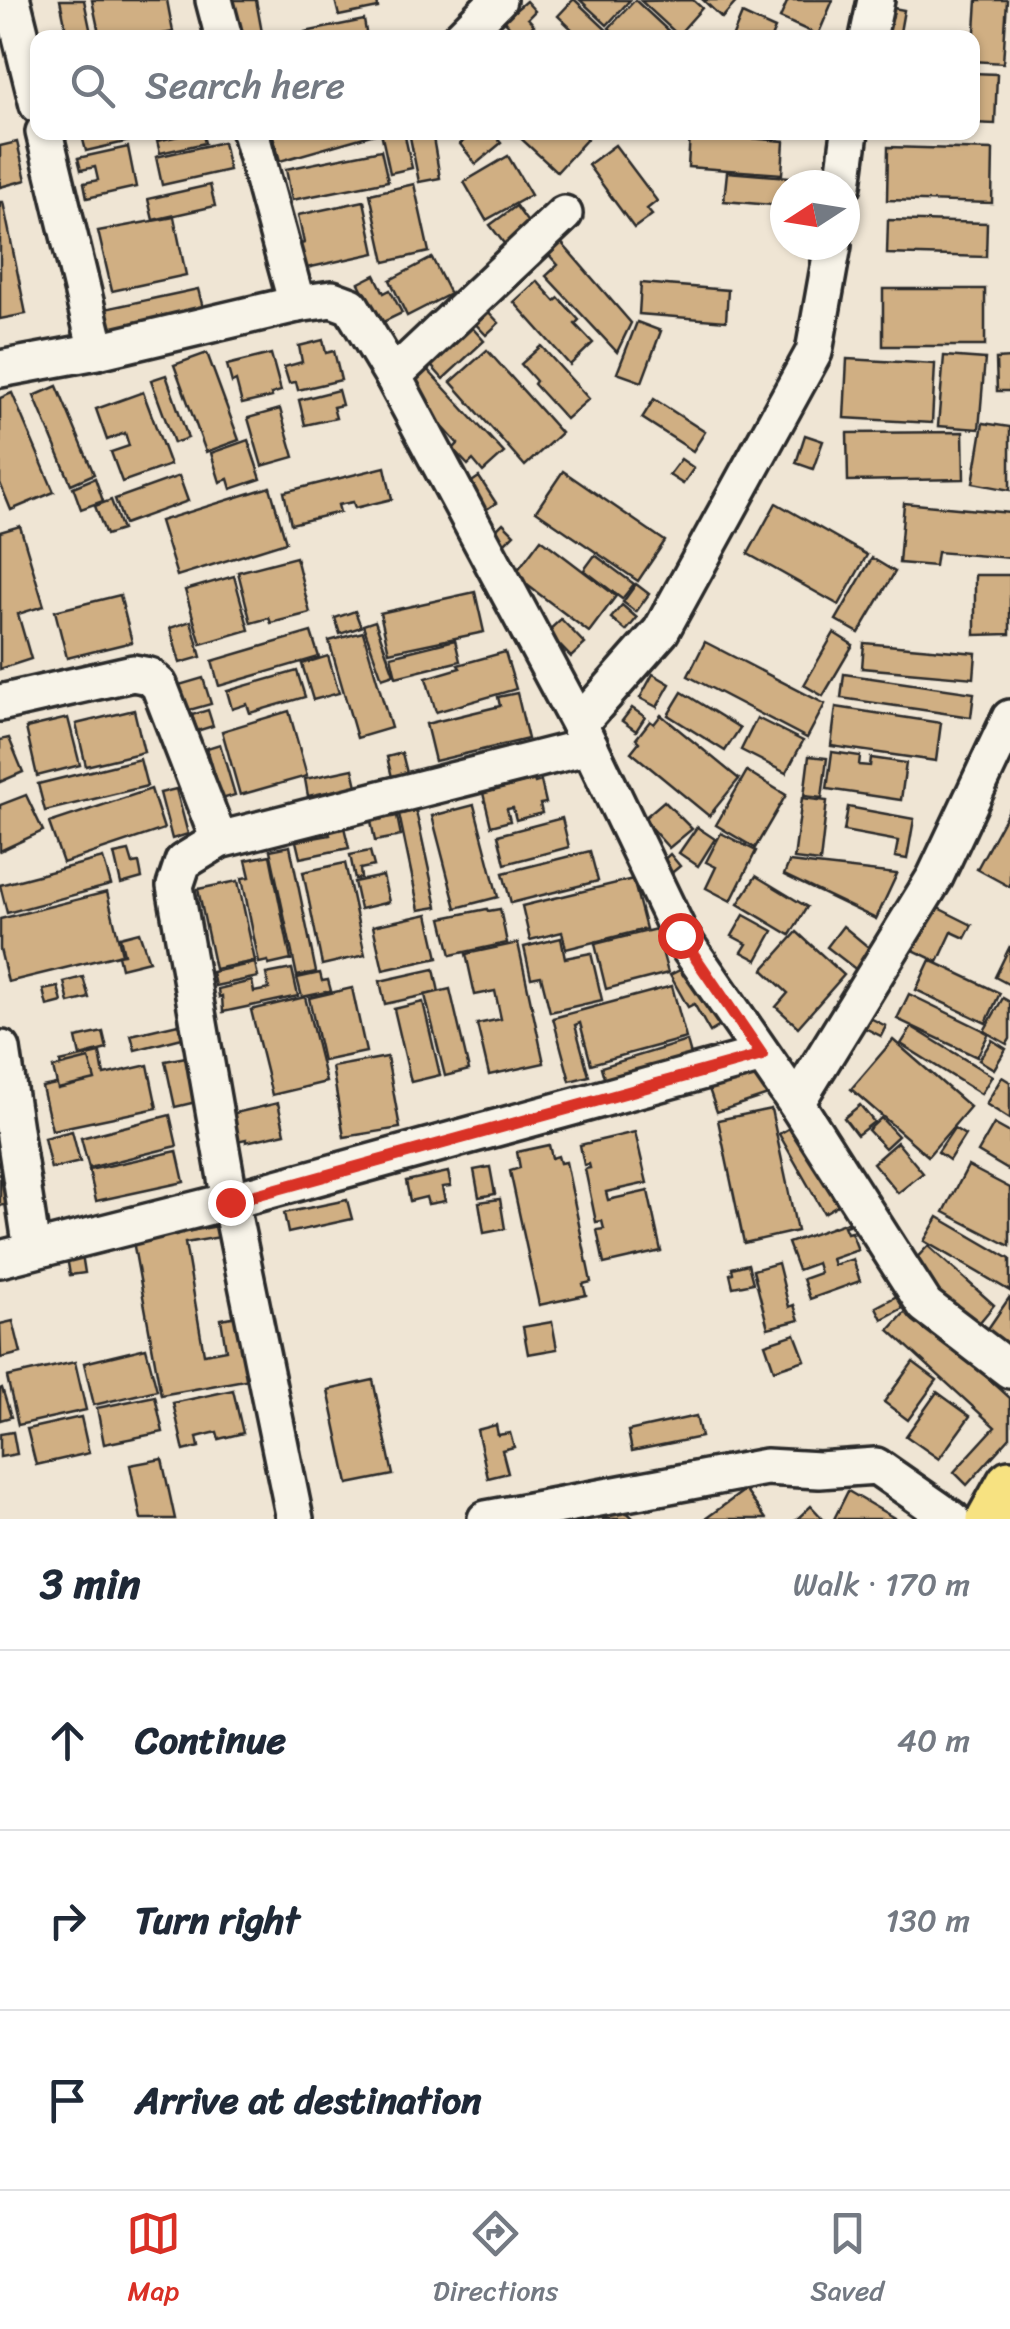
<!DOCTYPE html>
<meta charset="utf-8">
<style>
body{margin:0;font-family:Sriracha,sans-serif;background:#f6f6f7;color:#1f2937}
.compass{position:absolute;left:770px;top:170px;width:90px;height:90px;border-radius:50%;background:#fff;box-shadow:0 2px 8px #0004;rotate:258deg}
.stop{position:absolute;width:30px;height:30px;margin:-22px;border:8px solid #d93025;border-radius:50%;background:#fff}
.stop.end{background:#d93025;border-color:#fff;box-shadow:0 2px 10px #0008}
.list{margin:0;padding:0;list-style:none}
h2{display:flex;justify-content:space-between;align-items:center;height:130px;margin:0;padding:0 40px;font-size:42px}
h2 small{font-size:32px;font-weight:400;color:#747a83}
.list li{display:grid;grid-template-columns:65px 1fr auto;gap:30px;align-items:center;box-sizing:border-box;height:180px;padding:0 40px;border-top:2px solid #e0e1e3}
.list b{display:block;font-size:38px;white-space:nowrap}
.list em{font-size:32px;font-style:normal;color:#747a83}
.icon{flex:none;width:55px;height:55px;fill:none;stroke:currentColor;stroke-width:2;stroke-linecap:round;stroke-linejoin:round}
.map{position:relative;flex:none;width:1010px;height:1519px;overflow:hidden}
.search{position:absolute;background:#fff;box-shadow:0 2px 8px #0004;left:30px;right:30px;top:30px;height:110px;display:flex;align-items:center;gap:25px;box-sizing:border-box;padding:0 35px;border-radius:20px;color:#747a83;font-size:38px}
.sheet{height:670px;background:#fff}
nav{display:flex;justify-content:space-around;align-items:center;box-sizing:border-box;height:140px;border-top:2px solid #e0e1e3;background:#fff;font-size:28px;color:#747a83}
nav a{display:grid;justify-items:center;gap:5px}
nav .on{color:#d93025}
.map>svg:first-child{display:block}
.building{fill:#d0af83;stroke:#2b2b2b;stroke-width:2.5}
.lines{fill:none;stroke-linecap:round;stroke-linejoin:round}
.minor-casing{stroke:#2b2b2b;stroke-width:42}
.major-casing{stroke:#2b2b2b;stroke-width:52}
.minor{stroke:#f7f3e8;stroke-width:35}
.major{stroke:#f7e281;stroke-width:45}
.route{stroke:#d93025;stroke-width:12}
</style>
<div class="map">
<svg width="1010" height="1519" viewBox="0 0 1010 1519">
<rect width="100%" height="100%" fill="#efe5d4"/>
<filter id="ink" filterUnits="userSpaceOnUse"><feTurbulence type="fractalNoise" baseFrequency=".01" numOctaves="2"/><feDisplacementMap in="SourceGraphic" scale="20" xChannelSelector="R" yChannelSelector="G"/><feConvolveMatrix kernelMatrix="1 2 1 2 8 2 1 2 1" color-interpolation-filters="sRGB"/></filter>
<g filter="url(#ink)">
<!-- building -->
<g class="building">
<path d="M60 0H84L92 38H68Z"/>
<path d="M92 0H167L173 32 142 38H100Z"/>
<path d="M234 0H256L263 38H241Z"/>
<path d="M335 0H377L378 8 339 16Z"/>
<path d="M573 0H575L615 38H581L558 16Z"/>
<path d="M580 0H630L607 25Z"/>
<path d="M635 0 676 38H619L609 28Z"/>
<path d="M693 0 702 8 678 35 641 1Z"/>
<path d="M703 0H738L722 18Z"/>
<path d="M788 0H833L818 35 780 18Z"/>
<path d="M977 0H1007L1003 63 973 61Z"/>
<path d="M526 1 535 11 528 18 534 25 519 38 504 20Z"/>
<path d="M883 6 904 10 899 38H878Z"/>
<path d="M742 14 775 29 771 38H732Z"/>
<path d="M364 20 367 38H306L305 32Z"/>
<path d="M972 73 997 74 995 124 972 123Z"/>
<path d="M81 132H160V134L86 151Z"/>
<path d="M196 132H202L205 143 160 153 157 141Z"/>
<path d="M272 132H378V133L280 161Z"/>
<path d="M381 132H404L412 168 390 173Z"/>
<path d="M409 132H432L440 178 419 182Z"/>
<path d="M474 132H492L501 143 476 164 460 144Z"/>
<path d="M514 132H580L587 139 557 172Z"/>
<path d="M690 133 784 141 782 174 688 167Z"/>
<path d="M17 142 26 180 0 187V146Z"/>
<path d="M223 142 229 170 162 185 156 157Z"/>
<path d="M615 145 657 201 647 209 652 215 634 228 588 165Z"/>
<path d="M128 147 136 187 87 198 84 183 98 180 95 167 81 170 78 158Z"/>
<path d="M888 147 993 150 992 203 887 200Z"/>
<path d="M381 150 388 181 292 200 286 169Z"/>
<path d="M508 156 531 195 486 220 464 182Z"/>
<path d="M727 172 789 177V185H785V206L724 201Z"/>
<path d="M414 184 429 252 385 262 370 194Z"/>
<path d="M210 185 215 206 153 220 148 199Z"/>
<path d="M364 201 375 253 302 269 297 245 304 243 298 215Z"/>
<path d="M0 202H3L26 314 0 319Z"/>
<path d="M516 206 534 231 509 250 490 225Z"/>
<path d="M174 217 186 275 112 291 98 231Z"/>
<path d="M888 220 987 223 986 257 887 254Z"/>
<path d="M553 233 631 323 617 352 546 276 558 265 549 255 539 265 531 256Z"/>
<path d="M432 258 450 294 407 316 390 280Z"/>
<path d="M375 275 384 293 390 290 402 313 379 324 359 283Z"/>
<path d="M537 281 555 301 559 298 579 320 575 324 593 343 570 365 514 302Z"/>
<path d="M641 283 728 290 726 321 639 314Z"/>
<path d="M198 289 203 308 109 329 105 309Z"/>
<rect x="883" y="289" width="102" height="57"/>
<path d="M483 306 499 323 486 335 470 318Z"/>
<path d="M637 322 661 331 642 382 617 373Z"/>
<path d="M468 323 484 341 443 379 427 361Z"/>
<path d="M323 340 326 353 334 351 341 380 298 390 296 382 289 383 284 367 302 362 299 346Z"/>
<path d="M541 346 589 399 566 419 534 384 536 381 521 364Z"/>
<path d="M487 350 561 433 525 466 451 382Z"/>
<path d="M207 353 239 440 206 452 174 365Z"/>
<path d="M271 354 281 391 271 394 272 397 242 404 236 381 232 383 227 365Z"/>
<path d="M944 356 985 359 979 429 938 426Z"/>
<path d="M1010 358V391H997L996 359Z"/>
<path d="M847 359 935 364 932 423 844 418Z"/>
<path d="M426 368 504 453 483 472 473 460 468 465 453 449 458 444 407 387Z"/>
<path d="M166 375 188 438 174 443 151 380Z"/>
<path d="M57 386 94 474 71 484 34 396Z"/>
<path d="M338 390 342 405 333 407 336 418 305 425 299 400Z"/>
<path d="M143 392 170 465 122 482 111 452 129 446 125 433 107 440 96 409Z"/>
<path d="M12 393 54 492 11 510 0 483V398Z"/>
<path d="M654 399 705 432 693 451 642 418Z"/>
<path d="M280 409 294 457 262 466 248 418Z"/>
<path d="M983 423 1010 427V490L973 483Z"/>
<path d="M963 432 964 479 848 481 847 433Z"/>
<path d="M805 435 823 441 813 469 796 463Z"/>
<path d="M248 440 261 479 231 489 228 479 220 482 211 453Z"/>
<path d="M681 459 694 468 683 484 669 475Z"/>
<path d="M385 467 392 499 355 508 353 502 338 505 340 512 291 524 284 492Z"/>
<path d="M563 471 665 541 638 581 536 511Z"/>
<path d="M179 476 188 501 124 524 115 499Z"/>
<path d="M479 477 496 503 478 515 460 490Z"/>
<path d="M95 478 103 501 81 509 73 487Z"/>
<path d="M270 487 286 542 177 576 160 521Z"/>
<path d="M111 500 122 530 106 535 95 506Z"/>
<path d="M776 503 867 555 839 605 748 554Z"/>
<path d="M904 503 1010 513V558L937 552 935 566 899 563Z"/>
<path d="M503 523 514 534 498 550 487 539Z"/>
<path d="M20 526 44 606 18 614 31 659 0 669V532Z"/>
<path d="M541 539 616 596 589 632 514 575Z"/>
<path d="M595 555 634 584 622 599 584 570Z"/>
<path d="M296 557 310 613 271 623 269 618 251 623 238 572Z"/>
<path d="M872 558 895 572 859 633 836 620Z"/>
<path d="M975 575H1010V634L975 635Z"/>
<path d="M234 576 249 630 201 644 185 590Z"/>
<path d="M636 584 649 594 636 612 623 602Z"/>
<path d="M475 592 484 632 389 652 380 613Z"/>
<path d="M120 595 132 642 67 658 55 611Z"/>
<path d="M622 605 637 618 626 631 611 618Z"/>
<path d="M355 611 361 627 340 634 335 618Z"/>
<path d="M561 619 585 644 571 657 547 632Z"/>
<path d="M191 621 201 657 180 663 170 628Z"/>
<path d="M375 621 394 674 382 678 363 625Z"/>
<path d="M311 632 319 657 219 686 212 661Z"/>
<path d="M363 632 391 728 357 738 329 641Z"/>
<path d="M834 633 853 645 823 696 804 685Z"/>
<path d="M455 640 460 661 396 677 391 656Z"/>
<path d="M705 642 825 704 807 738 688 676Z"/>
<path d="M864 643 976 653 974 678 862 668Z"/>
<path d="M505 652 516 689 436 712 426 678 460 668 458 665Z"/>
<path d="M328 656 339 693 313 700 302 664Z"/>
<path d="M297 671 305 697 250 713 247 704 232 709 227 691Z"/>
<path d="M653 674 670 684 657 707 640 698Z"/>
<path d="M844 674 974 693 971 717 841 698Z"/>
<path d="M203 678 211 704 186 711 179 685Z"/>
<path d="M682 692 740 728 725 751 668 715Z"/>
<path d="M517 693 528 739 435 761 426 724 500 706 498 697Z"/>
<path d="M836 707 941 723 936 761 831 746Z"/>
<path d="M632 708 645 717 636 731 622 721Z"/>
<path d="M134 710 144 752 86 766 76 724Z"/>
<path d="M208 710 213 726 197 731 192 715Z"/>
<path d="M289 711 307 776 240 795 222 731Z"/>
<path d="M661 715 739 779 709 816 631 752 639 742 636 739 650 721 654 724Z"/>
<path d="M68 718 80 765 37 776 26 728Z"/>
<path d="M757 718 803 741 786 773 741 750Z"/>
<path d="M9 738 23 772 0 782V740Z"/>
<path d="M220 744 235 795 222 799 207 748Z"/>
<path d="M832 752 860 756 859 765 870 766 871 758 906 763 901 800 827 789Z"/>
<path d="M402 753 408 777 393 781 387 757Z"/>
<path d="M809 756 827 758 822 798 804 796Z"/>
<path d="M140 759 147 786 45 811 38 784Z"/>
<path d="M353 769 357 786 308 796 305 779Z"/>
<path d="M747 771 786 795 755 848 716 825Z"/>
<path d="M534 780 535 783 541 781 546 803 540 804 542 813 516 820 513 808 507 809 510 821 491 826 483 793Z"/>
<path d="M151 789 164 829 63 863 49 823Z"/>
<path d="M176 789 188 834 172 839 160 793Z"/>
<path d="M26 795 43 831 0 851V805Z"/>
<path d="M802 798 827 801 820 862 794 859Z"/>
<path d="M664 801 692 829 669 848 643 819Z"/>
<path d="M474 805 498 897 456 908 432 816Z"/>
<path d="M848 807 914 819 907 859 895 857 898 841 844 831Z"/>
<path d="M1010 808V887L977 869Z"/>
<path d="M416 811 437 907 419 910 399 814Z"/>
<path d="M397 816 401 836 375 841 371 821Z"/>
<path d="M562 818 569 847 505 864 498 835Z"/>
<path d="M344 827 349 848 300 858 296 841 330 835 329 831Z"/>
<path d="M697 827 715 839 698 866 679 853Z"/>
<path d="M721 833 756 851 731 901 706 888 716 867 706 862Z"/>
<path d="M290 846 316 972 297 976 270 850Z"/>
<path d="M129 851 133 864 139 863 142 878 121 884 114 854Z"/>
<path d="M370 851 374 866 360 869 361 878 355 879 350 855Z"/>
<path d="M590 851 598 881 511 903 503 873Z"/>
<path d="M670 854 680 866 668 876 658 865Z"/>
<path d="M270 855 291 960 269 965 268 961 259 963 242 878 250 877 246 860Z"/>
<path d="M103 858 111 885 7 913 0 885Z"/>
<path d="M789 862 897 874 876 919 784 875Z"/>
<path d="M345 863 365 955 322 965 303 872Z"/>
<path d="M383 876 389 902 360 909 354 882Z"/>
<path d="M756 876 807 907 790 935 738 904Z"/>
<path d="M633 879 646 929 566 949 562 932 530 940 522 906Z"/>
<path d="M238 881 255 961 215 969 198 889Z"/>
<path d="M107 892 122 954 8 982 0 949V919Z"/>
<path d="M934 906 972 925 965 938 952 932 938 962 913 950Z"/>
<path d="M487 909 488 911 500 909 507 943 451 955 442 918Z"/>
<path d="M428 914 438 958 383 970 373 926Z"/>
<path d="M744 915 773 931 757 960 742 952 747 944 732 936Z"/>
<path d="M843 926 873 951 858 971 827 947Z"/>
<path d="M656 929 668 973 606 989 595 944Z"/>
<path d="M139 932 149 961 121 968 118 955 124 954 120 937Z"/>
<path d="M797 932 844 975 798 1027 776 1007 788 993 763 970Z"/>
<path d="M561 938 565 958 591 953 602 1000 550 1012 541 976 531 978 524 947Z"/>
<path d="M518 943 544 1063 489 1075 477 1024 501 1019 495 991 475 995 466 954Z"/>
<path d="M1010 946V985L995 977Z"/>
<path d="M930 960 1000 993 986 1023 916 990Z"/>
<path d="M255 963 258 977 215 986 212 972Z"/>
<path d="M292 969 298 996 223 1012 222 996 219 997 218 989 252 981 254 992 269 989 266 974Z"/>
<path d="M434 969 439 992 385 1004 380 981Z"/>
<path d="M695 969 725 1023 710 1032 694 1004 688 1007 670 975 680 970 683 975Z"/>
<path d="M320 973 322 981 328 980 331 991 302 997 297 978Z"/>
<path d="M83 977 89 998 69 1003 64 982Z"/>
<path d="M672 986 686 1038 591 1064 580 1023 575 1025 589 1076 570 1081 553 1018Z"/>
<path d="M58 987 62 1002 47 1006 43 990Z"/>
<path d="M352 988 366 1052 323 1061 309 998Z"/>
<path d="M450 989 469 1070 445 1076 425 995Z"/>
<path d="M909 994 989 1033 977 1057 897 1019Z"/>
<path d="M305 997 326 1082 272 1095 251 1010Z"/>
<path d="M1003 998 1010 1002V1039L1007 1044 984 1031Z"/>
<path d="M423 1002 440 1075 411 1082 394 1009Z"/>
<path d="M866 1016 886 1026 881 1036 861 1026Z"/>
<path d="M178 1024 182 1038 135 1050 131 1035Z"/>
<path d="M912 1027 992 1076 981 1094 901 1044Z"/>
<path d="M103 1032 107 1049 80 1056 76 1038Z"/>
<path d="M893 1040 970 1107 928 1156 851 1089Z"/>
<path d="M992 1040 1006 1049 994 1069 979 1060Z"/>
<path d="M687 1041 692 1059 606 1085 601 1067Z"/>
<path d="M100 1053 104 1075 148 1065 157 1108 52 1130 42 1087 65 1082 60 1062Z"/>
<path d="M186 1057 196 1102 175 1107 165 1061Z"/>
<path d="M387 1057 400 1128 344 1137 332 1067Z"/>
<path d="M89 1059 95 1080 58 1089 53 1068Z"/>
<path d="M766 1071 774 1093 717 1112 709 1089Z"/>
<path d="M1002 1077 1010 1082V1119L986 1104Z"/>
<path d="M278 1103 285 1133 246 1142V1139L232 1142 227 1115Z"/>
<path d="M860 1105 874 1122 857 1135 844 1118Z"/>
<path d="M771 1109 797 1231 744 1243 718 1120Z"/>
<path d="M170 1115 177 1146 89 1168 81 1138Z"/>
<path d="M881 1118 898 1136 885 1148 868 1130Z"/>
<path d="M800 1122 846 1200 824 1213 779 1134Z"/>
<path d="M994 1124 1010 1133V1171L978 1152Z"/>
<path d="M954 1128 965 1135 949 1160 938 1152Z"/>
<path d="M72 1131 80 1162 51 1169 44 1138Z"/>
<path d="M635 1132 647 1183 606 1192 608 1200 648 1191 661 1251 604 1264 597 1230 604 1229 602 1221 596 1222 585 1169 590 1168 589 1164 584 1165 580 1145Z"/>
<path d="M897 1142 923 1173 898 1193 873 1163Z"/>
<path d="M549 1145 552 1158 558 1156 560 1163 566 1162 591 1282 583 1284 586 1295 539 1305 510 1171 520 1168 517 1152Z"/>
<path d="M0 1149 12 1203 0 1206Z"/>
<path d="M177 1151 184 1182 96 1201 89 1170Z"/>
<path d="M968 1166 1010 1188V1246L944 1212Z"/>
<path d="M490 1167 495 1194 479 1197 474 1170Z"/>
<path d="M448 1172 451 1186 442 1187 445 1201 428 1204 426 1197 410 1201 406 1181Z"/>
<path d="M500 1199 505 1229 484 1233 479 1202Z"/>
<path d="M347 1200 352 1219 288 1233 284 1213Z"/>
<path d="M938 1217 1010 1259V1291L924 1241Z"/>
<path d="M847 1222 848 1225 844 1226 847 1233 851 1232 858 1250 832 1259 834 1265 853 1259 860 1281 810 1299 803 1279 820 1273 817 1263 798 1270 788 1243Z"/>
<path d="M218 1226 220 1237 185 1243 204 1354 226 1350 221 1319 238 1316 250 1379 161 1395 133 1241Z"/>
<path d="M928 1246 994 1305 975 1328 908 1267Z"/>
<path d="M82 1254 85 1273 70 1275 67 1257Z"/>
<path d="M778 1263 789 1307 794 1305 799 1320 768 1328 753 1270Z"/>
<path d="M748 1264 753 1283 733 1287 730 1274 733 1273 732 1268Z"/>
<path d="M897 1296 903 1308 882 1319 876 1307Z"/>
<path d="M1009 1298 1010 1299V1359L981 1339Z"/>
<path d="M910 1307 1010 1398V1437L967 1485 954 1472 995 1427 889 1330Z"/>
<path d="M13 1321 21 1353 1 1358 0 1324Z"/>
<path d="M552 1322 557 1349 528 1354 523 1327Z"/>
<path d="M795 1334 805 1360 774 1370 765 1344Z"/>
<path d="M146 1348 157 1390 94 1405 84 1363Z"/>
<path d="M75 1362 86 1410 18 1425 7 1377Z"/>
<path d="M913 1362 937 1380 908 1420 884 1402Z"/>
<path d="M373 1380 393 1475 348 1484 328 1390Z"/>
<path d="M2 1388 11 1417 0 1420V1389Z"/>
<path d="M233 1390 243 1433 219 1439 217 1432 197 1437 199 1447 184 1451 173 1403Z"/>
<path d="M937 1392 970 1416 939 1459 906 1436Z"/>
<path d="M155 1396 163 1432 104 1444 97 1408Z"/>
<path d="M696 1416 701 1437 632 1451 628 1431Z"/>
<path d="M81 1417 89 1453 36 1465 27 1429Z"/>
<path d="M496 1425 498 1435 510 1433 514 1447 502 1450 508 1473 488 1478 477 1430Z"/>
<path d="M13 1432 17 1454 0 1457V1434Z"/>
<path d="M162 1459 175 1519H141L130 1465Z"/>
<path d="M745 1490 766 1519H705Z"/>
<path d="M848 1491 896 1519H834Z"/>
<path d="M617 1503 634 1519H603Z"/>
<path d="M811 1506 823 1519H797Z"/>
</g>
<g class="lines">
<defs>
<g id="minor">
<path d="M12 0 38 105"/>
<path d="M214 0 224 38"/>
<path d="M460 38 498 0"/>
<path d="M868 38 876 0"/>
<path d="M44 132 97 351"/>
<path d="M250 132 297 304"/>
<path d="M843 185 850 132"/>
<path d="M0 369 97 351 297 304 332 299 351 306 393 376 579 724 680 935 796 1103 925 1305 1010 1370"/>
<path d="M393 376 564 214"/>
<path d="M0 703 133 673 149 676 159 685 219 840"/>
<path d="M579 724 661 631 814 352 833 245"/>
<path d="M2 1049 32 1250"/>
<path d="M796 1103 935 877 1010 718"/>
<path d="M0 1259 230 1201 762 1055"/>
<path d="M295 1519 230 1201 175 886 183 862 219 840 590 746"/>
<path d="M486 1519 766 1467 819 1470 876 1466 952 1519"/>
</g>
<path id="major" d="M990 1519 1010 1483"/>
</defs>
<!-- minor casing -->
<use href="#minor" class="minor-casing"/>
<!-- major casing -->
<use href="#major" class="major-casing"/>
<!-- minor -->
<use href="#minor" class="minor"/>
<!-- major -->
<use href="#major" class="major"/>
</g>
</g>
<g class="lines" filter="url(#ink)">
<!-- route -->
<path class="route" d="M230 1202 762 1055 680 935"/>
</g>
</svg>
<svg class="compass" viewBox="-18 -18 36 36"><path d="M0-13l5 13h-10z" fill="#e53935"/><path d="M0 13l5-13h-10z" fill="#747a83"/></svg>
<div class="stop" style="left:680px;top:935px"></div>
<div class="stop end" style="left:230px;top:1202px"></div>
<div class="search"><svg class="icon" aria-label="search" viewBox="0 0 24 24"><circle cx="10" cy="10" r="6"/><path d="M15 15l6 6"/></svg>Search here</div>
</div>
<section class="sheet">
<h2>3 min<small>Walk · 170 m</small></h2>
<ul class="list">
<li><svg class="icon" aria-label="ahead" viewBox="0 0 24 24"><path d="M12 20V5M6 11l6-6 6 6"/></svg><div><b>Continue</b></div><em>40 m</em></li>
<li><svg class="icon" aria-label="right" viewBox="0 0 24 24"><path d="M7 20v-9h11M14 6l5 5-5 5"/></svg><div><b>Turn right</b></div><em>130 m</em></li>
<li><svg class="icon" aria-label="arrive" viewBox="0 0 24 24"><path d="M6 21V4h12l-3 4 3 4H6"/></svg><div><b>Arrive at destination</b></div></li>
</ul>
</section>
<nav>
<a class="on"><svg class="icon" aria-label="map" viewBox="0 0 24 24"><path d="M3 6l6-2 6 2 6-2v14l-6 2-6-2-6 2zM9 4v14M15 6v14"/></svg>Map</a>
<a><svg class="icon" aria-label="directions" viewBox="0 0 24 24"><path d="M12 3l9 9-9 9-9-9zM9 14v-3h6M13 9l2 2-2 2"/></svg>Directions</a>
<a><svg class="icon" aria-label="saved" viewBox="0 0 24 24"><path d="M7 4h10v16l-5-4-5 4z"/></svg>Saved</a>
</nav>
